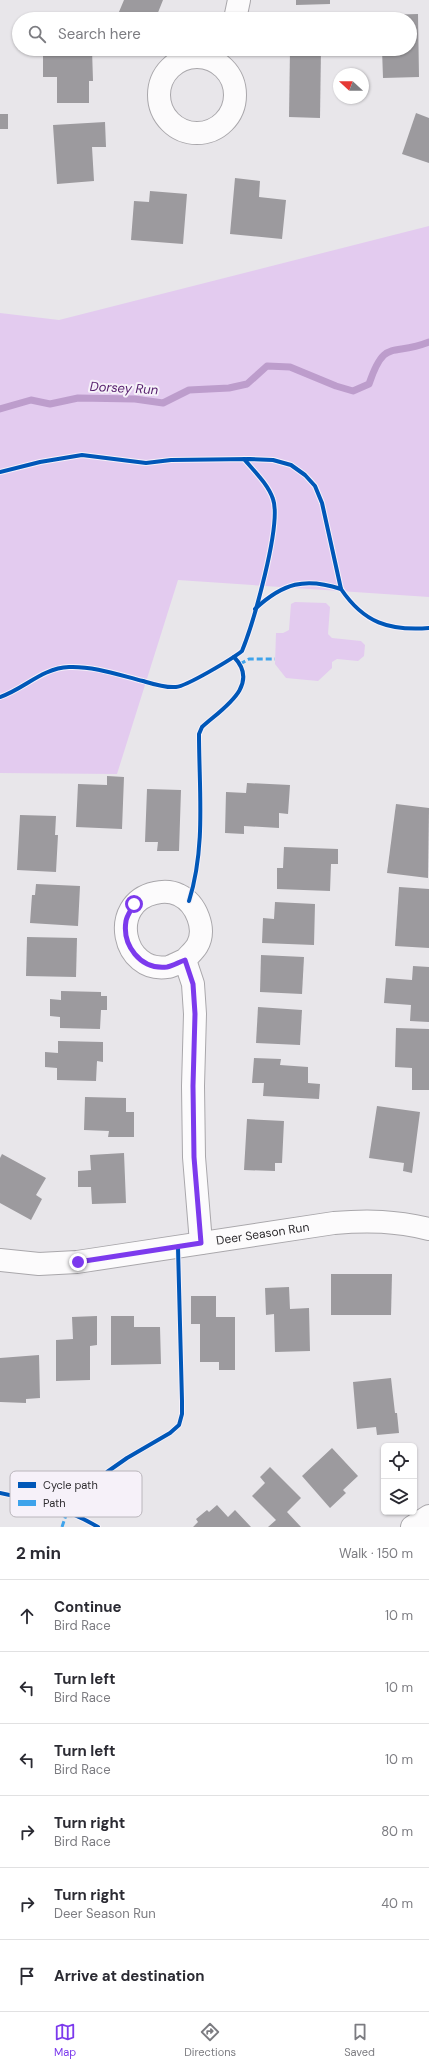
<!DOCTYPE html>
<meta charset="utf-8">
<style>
body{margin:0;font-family:"DM Sans",sans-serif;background:#f7f7f7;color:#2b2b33}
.controls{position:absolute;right:12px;bottom:12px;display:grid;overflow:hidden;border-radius:6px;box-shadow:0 1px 3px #0004}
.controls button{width:36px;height:36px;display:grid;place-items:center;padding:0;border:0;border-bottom:1px solid #e1e1e2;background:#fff;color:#2b2b33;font:20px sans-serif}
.compass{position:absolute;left:333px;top:68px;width:36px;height:36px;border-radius:50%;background:#fff;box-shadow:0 1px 3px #0004;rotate:291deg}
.stop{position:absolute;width:12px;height:12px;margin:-9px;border:3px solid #7c3aed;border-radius:50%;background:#fff}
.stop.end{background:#7c3aed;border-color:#fff;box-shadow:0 1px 4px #0008}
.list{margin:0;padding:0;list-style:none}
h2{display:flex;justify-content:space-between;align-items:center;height:52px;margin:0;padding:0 16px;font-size:17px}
h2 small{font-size:13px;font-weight:400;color:#7c7c81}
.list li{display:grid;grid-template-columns:26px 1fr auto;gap:12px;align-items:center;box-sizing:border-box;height:72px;padding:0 16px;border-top:1px solid #e1e1e2}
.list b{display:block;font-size:15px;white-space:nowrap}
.list p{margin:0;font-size:13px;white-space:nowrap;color:#7c7c81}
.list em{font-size:13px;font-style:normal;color:#7c7c81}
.icon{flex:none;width:22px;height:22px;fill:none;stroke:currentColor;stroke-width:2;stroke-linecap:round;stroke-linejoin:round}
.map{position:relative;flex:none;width:429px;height:1527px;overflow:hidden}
.search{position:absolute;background:#fff;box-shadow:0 1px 3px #0004;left:12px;right:12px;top:12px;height:44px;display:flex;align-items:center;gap:10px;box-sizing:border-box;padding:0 14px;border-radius:22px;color:#7c7c81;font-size:15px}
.sheet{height:484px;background:#fff}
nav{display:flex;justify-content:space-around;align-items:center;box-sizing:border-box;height:56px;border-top:1px solid #e1e1e2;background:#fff;font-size:11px;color:#7c7c81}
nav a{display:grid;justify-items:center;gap:2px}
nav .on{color:#7c3aed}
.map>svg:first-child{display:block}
.green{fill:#e3cbef}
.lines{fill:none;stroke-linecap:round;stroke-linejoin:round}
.stream{stroke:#bd9dcc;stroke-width:7}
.building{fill:#9c9a9e}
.minor-casing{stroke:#a9a7ab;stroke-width:24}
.minor{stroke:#fcfbfc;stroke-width:22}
.quiet{stroke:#3ea3eb;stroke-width:3;stroke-dasharray:6 3;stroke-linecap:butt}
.cycleway-casing{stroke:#f6f1f9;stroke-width:6}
.cycleway{stroke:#0057b8;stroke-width:4}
.route{stroke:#7c3aed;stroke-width:5}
.labels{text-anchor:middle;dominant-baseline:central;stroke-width:4;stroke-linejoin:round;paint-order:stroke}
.street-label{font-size:12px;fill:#2e2c2f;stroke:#f6f1f9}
.water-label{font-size:13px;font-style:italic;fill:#541c6b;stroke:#f6f1f9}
.key{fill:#f6f1f9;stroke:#bab6bc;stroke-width:1}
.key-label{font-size:11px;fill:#2e2c2f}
</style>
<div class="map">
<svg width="429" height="1527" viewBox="0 0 429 1527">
<rect width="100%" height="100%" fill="#e8e6ea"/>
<!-- green -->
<g class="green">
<path d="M429 226V597L178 580 117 774 0 773V313L59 320Z"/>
<path d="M295 602 326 603 330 607 328 634 332 638 361 641 365 645 364 656 358 661 337 659 332 662V668L318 681 286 678 275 664 276 633H283L289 630 291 604Z"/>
</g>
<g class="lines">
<!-- stream -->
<path class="stream" d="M0 409 31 400 50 404 78 398 135 399 163 403 189 390 229 388 247 384 267 366 290 367 336 386 353 391 369 384C385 337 392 357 429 342"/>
</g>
<!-- building -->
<g class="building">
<path d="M124 0H163L157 15 152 13 150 19H116Z"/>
<path d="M296 0H330V4L296 5Z"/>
<path d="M418 14 419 77 383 78 382 49H410V19H382V15Z"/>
<path d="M43 49H92L93 81H89V103H57V77H43Z"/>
<path d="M290 49H321L320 118 289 117Z"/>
<path d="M416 113 429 118V163L402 154Z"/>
<rect x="0" y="114" width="8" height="15"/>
<path d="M105 122 106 147H92L94 181 57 184 53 125Z"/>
<path d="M235 178 260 181 259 197 286 200 282 239 230 234Z"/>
<path d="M150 191 187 194 183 244 131 240 134 201 149 202Z"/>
<path d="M107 776 124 777 122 829 76 827 78 784 107 785Z"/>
<path d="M247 783 290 785 288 814 279 813V828L244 826V834L225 833 226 792 246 793Z"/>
<path d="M147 789 181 790 179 851H157L158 842H145Z"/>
<path d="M396 804 429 808 428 878 387 873Z"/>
<path d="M20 815 56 816 55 835H58L56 872 17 870Z"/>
<path d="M284 847 338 849V864H331L330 891 277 889V868H283Z"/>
<path d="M36 884 80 886 78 926 30 923 32 895H35Z"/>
<path d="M399 887 429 889V948L395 946Z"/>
<path d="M275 902 315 904 314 945 262 943 263 918 274 919Z"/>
<path d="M27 937 77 938 76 977 26 976Z"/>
<path d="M261 955 304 957 302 994 260 992Z"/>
<path d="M413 966 429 967V1022L410 1021 411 1005 384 1003 386 978 412 980Z"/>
<path d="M61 991 101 992V996H107V1010H101L100 1029 60 1028V1017L50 1016V999L61 1000Z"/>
<path d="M258 1007 302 1010 300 1045 256 1043Z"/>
<path d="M396 1028 429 1029V1090H412V1068L395 1067Z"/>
<path d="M58 1041 103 1042V1062L97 1061 96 1081 57 1080V1068L45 1067V1052L58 1053Z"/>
<path d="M254 1058 281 1059 280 1065 308 1067V1083L320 1084 319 1099 263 1096 264 1083H252Z"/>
<path d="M85 1097 126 1098V1112H134V1137H108L109 1131 84 1130Z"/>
<path d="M377 1106 420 1112 412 1173 403 1171 404 1163 369 1158Z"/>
<path d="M247 1119 284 1121 282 1163H275V1171L244 1170Z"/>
<path d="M124 1153 126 1203 92 1204 91 1187H78V1171L91 1170 90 1155Z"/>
<path d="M2 1154 46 1178 36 1195 42 1199 31 1220 0 1203V1158Z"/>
<path d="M331 1274H392L391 1315H331Z"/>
<path d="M289 1287 290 1309 309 1308 310 1351 275 1352 274 1314 266 1315 265 1288Z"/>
<path d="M191 1296H216V1317H235V1370H219V1362H200V1324H191Z"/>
<path d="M97 1316V1345L90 1346V1380L56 1381V1340L73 1339 72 1317Z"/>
<path d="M111 1316H134V1327H160L161 1364 111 1365Z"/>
<path d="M39 1355 40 1398 26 1399V1403L0 1402V1358Z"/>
<path d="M391 1378 395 1413H397L399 1433 377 1435 376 1427 357 1429 353 1382Z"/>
<path d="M332 1448 358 1476 343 1490 346 1493 330 1508 302 1476Z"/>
<path d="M270 1467 301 1498 287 1512 301 1527H268L276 1520 252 1496 265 1483 260 1477Z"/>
<path d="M217 1505 228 1517 235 1510 251 1527H193L198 1522 196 1519 207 1510 209 1512Z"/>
</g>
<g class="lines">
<defs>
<g id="minor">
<path d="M235 19 239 0"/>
<circle cx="197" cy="95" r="38"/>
<path d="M185 960C179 962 173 966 168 967 122 974 108 903 155 893 163 891 171 891 179 895 196 903 207 929 197 946 194 951 188 956 185 960L193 984 195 1014 193 1086 194 1157 201 1243"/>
<path id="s1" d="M0 1260 39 1264 77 1262 334 1223C369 1220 395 1221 429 1229"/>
<path d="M412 1527 429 1516"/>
</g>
</defs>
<!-- minor casing -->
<use href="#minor" class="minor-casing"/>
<!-- minor -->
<use href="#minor" class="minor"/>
<!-- quiet -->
<g class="quiet">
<path d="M240 664 249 659H275"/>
<path d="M62 1527 67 1512"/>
</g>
<defs>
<g id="cycleway">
<path d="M0 472 40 462 82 455 146 463 171 460 250 459 273 460 291 465 305 475 315 486 322 503 341 589C364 623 389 631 429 628"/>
<path d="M255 609C283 583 305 577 341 589"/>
<path d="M0 697C24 689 42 668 69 667 94 666 119 675 143 681 153 684 165 688 176 687 187 686 232 659 242 651 253 624 282 524 273 499 268 484 254 471 244 459"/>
<path d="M189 901C206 847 199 790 199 734L202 727C220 710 262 686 234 657"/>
<path d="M0 1493C34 1500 68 1509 98 1527"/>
<path d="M82 1518 99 1481 107 1472 127 1458 170 1433 179 1425 182 1414V1401L178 1248"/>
</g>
</defs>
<!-- cycleway casing -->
<use href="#cycleway" class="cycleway-casing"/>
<!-- cycleway -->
<use href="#cycleway" class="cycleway"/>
</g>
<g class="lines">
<!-- route -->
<path class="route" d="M78 1262 201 1243 194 1157 193 1086 195 1014 193 984 185 960C179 962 173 966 167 967 140 970 122 945 126 921 127 915 132 909 134 904"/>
</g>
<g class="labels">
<!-- street labels -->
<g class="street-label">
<text stroke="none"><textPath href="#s1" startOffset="265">Deer Season Run</textPath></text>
</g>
<!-- water labels -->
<g class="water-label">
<text transform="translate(124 388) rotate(3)">Dorsey Run</text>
</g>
</g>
<!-- legend -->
<rect x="10" y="1471" width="132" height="46" rx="6" class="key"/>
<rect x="18" y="1482" width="18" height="6" fill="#0057b8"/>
<rect x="18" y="1500" width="18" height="6" fill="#3ea3eb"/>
<g class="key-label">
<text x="43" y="1489">Cycle path</text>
<text x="43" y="1507">Path</text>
</g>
</svg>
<div class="controls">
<button><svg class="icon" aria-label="locate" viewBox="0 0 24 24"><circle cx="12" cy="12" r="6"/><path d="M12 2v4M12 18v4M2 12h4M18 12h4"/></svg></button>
<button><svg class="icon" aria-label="layers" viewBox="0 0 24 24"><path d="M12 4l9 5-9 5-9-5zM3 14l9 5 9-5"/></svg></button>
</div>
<svg class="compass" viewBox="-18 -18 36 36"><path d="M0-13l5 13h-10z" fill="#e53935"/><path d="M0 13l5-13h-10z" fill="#7c7c81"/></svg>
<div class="stop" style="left:134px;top:904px"></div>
<div class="stop end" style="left:78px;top:1262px"></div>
<div class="search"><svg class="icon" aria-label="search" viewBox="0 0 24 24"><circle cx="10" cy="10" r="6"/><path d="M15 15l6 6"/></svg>Search here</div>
</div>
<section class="sheet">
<h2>2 min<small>Walk · 150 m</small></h2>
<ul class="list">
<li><svg class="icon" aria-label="ahead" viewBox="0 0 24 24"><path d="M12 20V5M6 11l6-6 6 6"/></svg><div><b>Continue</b><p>Bird Race</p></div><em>10 m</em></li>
<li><svg class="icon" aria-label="left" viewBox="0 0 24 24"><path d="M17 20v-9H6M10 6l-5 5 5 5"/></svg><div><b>Turn left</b><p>Bird Race</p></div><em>10 m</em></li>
<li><svg class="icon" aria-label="left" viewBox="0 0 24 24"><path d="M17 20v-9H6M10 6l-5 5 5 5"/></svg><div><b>Turn left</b><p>Bird Race</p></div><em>10 m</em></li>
<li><svg class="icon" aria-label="right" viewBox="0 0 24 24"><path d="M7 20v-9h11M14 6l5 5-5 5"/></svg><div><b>Turn right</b><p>Bird Race</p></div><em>80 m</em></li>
<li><svg class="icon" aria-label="right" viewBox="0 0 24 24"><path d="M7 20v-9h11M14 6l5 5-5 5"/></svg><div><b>Turn right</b><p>Deer Season Run</p></div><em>40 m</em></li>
<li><svg class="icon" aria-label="arrive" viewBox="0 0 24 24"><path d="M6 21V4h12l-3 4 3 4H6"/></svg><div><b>Arrive at destination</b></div></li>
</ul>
</section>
<nav>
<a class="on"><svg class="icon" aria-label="map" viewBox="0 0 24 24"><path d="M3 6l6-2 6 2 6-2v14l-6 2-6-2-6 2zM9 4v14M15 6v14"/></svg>Map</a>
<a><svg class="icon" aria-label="directions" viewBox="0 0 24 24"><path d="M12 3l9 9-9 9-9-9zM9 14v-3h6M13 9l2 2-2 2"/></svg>Directions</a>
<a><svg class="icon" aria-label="saved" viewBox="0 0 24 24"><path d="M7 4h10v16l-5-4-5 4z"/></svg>Saved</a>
</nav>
